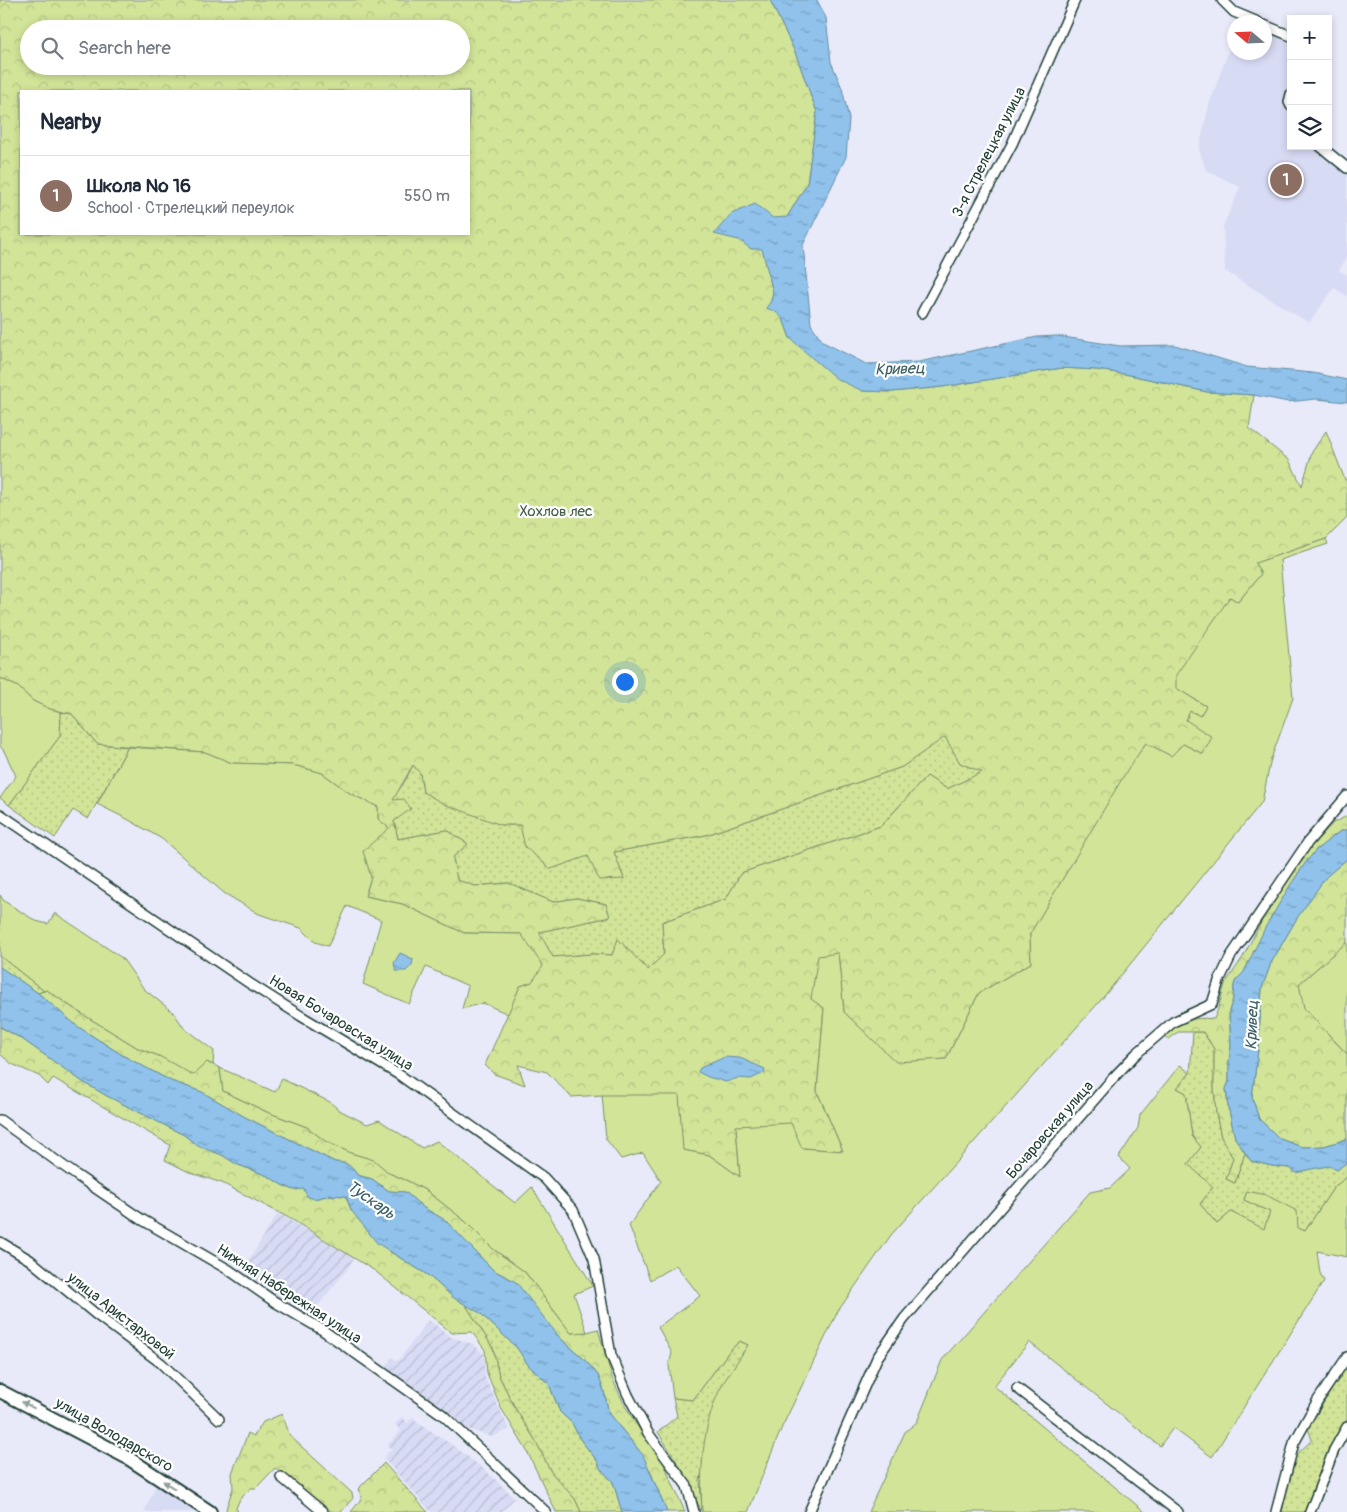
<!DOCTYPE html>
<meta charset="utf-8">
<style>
body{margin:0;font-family:Pangolin,sans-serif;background:#f6f6f7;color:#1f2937}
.controls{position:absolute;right:15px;top:15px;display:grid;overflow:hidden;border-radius:0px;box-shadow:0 2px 8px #0003}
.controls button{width:45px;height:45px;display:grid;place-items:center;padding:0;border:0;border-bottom:1px solid #e0e1e3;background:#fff;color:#1f2937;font:25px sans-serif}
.compass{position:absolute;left:1227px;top:15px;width:45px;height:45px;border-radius:50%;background:#fff;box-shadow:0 2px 8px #0003;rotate:289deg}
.you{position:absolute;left:624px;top:681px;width:18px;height:18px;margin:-12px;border:4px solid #fff;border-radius:50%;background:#1a73e8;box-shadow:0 0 0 8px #1a73e833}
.badge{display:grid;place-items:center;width:32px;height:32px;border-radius:50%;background:#111827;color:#fff;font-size:16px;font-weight:700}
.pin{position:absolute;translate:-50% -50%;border:2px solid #fff;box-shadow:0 1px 5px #0006}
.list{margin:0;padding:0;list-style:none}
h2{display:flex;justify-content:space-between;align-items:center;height:65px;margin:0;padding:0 20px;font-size:21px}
h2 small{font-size:16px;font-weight:400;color:#747a83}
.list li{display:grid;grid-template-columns:32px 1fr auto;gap:15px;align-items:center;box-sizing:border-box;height:80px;padding:0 20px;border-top:1px solid #e0e1e3}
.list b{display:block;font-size:19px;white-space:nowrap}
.list p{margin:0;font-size:16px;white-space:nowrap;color:#747a83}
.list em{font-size:16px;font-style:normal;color:#747a83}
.icon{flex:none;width:28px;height:28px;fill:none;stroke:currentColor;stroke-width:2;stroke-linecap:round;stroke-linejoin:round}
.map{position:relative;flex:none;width:1347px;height:1512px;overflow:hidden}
.search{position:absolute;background:#fff;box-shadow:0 2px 8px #0003;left:20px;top:20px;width:450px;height:55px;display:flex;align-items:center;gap:12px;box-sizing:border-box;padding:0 18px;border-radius:28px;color:#747a83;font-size:19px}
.panel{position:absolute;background:#fff;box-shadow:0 2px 8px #0003;left:20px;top:90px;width:450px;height:145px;border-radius:0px}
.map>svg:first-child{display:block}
.built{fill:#d8dbf4}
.industrial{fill:url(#industrial-furrows)}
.grass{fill:url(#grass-dots);stroke:#789066}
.forest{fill:url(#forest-crowns);stroke:#789066;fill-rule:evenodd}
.garden{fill:#d2e498;stroke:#789066}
.water{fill:url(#water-ripples);stroke:#638da2}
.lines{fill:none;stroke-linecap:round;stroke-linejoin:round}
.street-casing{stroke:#1f3d34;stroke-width:12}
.secondary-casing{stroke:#1f3d34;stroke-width:16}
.street{stroke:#fff;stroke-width:9}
.secondary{stroke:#fff;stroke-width:12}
.oneway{fill:#8f9e9a}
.labels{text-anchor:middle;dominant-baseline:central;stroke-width:4.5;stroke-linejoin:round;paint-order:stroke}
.street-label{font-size:15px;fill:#1f3d34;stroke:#fff}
.park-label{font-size:15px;fill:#435e48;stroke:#fff}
.water-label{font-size:16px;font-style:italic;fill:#3b5e62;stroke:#fff}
</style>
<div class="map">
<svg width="1347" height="1512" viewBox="0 0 1347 1512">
<defs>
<pattern id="industrial-furrows" width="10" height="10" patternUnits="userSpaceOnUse" patternTransform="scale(1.25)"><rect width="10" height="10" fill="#d8dbf4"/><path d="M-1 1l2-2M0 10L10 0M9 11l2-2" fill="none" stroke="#b9bdd2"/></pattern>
<pattern id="grass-dots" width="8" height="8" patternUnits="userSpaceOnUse" patternTransform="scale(1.25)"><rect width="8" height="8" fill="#d2e498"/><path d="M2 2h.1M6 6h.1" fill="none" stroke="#b4c484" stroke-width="1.8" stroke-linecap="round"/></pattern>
<pattern id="forest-crowns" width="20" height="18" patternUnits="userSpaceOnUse" patternTransform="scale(1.25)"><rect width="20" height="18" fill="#d2e498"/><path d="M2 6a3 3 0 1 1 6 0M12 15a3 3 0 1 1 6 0" fill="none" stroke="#b4c484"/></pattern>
<pattern id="water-ripples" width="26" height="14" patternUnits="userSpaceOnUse" patternTransform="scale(1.25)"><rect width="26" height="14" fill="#90c2ec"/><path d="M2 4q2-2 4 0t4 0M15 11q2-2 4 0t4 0" fill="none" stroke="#759fc0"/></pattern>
</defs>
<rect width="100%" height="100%" fill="#e8eaf9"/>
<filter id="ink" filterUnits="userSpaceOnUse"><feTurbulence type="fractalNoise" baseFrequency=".02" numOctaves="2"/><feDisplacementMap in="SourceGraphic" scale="10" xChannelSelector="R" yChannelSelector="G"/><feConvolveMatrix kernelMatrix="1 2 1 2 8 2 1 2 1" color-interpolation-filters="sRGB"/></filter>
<g filter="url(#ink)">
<!-- built -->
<g class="built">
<path d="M1265 31 1291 43V88L1287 104 1291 113V146H1316L1347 172V256L1339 270 1347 275V296L1334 288 1309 323 1225 271 1223 227 1240 187 1206 170 1199 149 1209 105 1234 35V52H1264Z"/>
<path d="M158 1481 205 1512H144Z"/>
</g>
<!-- industrial -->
<g class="industrial">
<path d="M278 1213 354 1258 345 1272 308 1318 285 1301 283 1303 240 1274Z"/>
<path d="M429 1320 451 1337 473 1344 484 1354 485 1378 509 1429 492 1437 465 1428 438 1405 386 1367 392 1358 398 1361Z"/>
<path d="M402 1417 408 1423 413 1417 419 1423 455 1447 485 1470 515 1498 501 1512H431L383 1458 392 1449 388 1445 401 1431 395 1424Z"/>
</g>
<!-- grass -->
<g class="grass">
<path d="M61 712 72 714 97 744 128 747 88 819 73 810 55 838 9 805 60 736Z"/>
<path d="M945 736 960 763 983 772 947 789 927 776 881 826 741 873 726 899 662 922 664 954 648 970 618 940 613 955 592 954 553 957 538 932 610 917 606 904 576 898 553 902 509 883 475 886 456 880 453 857 468 844 447 830 398 839 394 821 392 800 405 781 413 765 420 773 423 792 501 825H520L588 856 624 879 614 852 706 835 770 813 902 767Z"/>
<path d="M0 956 44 991 38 993 0 967Z"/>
<path d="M1193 1032H1203L1214 1049V1087L1216 1113 1221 1137 1233 1158 1226 1179 1235 1183 1245 1153 1251 1161 1272 1166 1289 1168 1296 1173C1307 1169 1318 1168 1329 1165L1337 1170 1347 1162V1177L1334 1187 1305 1231 1298 1228 1247 1191 1244 1200 1270 1212 1264 1230 1231 1212 1217 1224 1200 1204 1213 1187 1187 1164 1201 1147 1192 1136 1186 1093 1177 1088 1190 1073Z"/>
<path d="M465 1304 480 1313 517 1348 529 1366 549 1384 560 1412 572 1423 580 1439 598 1462 600 1468 613 1482 622 1512H581L575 1499 551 1472 534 1438 516 1410 499 1376 493 1348Z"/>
<path d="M740 1341 748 1345 720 1390 700 1480 702 1512 680 1467 658 1432 677 1416 673 1398 693 1400 730 1350Z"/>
<path d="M1347 1365V1419L1330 1450 1305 1512H1282L1295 1456 1312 1440 1308 1428Z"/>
</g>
<!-- forest -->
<g class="forest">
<path d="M0 0H770L795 52 817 112 807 184 787 217 768 273 773 292 771 301 776 312 783 319 790 338 863 391 892 392 942 387 1062 368 1097 370 1130 375 1207 392 1254 395 1249 428 1289 460 1302 486 1312 452 1326 431 1345 480H1347V518L1326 539 1256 563 1261 574 1238 602 1230 597 1176 688 1206 706 1200 716 1213 738 1203 754 1183 744 1171 756 1145 744 1030 934 1031 963 979 993 946 1059 896 1063 844 1012 838 953 824 1008 817 1091 843 1151 802 1148 736 1126 740 1177 709 1155 682 1150 602 1095 571 1097 547 1072 518 1065 525 1085 494 1074 485 1065 520 986 532 982 521 934 464 933 402 904 365 896 371 877 362 851 378 819V807L351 794 322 773 293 765 232 763 205 752 97 744 72 714 50 709 33 701 18 687 0 678ZM29 29H461V66H29ZM21 91H469V234H21ZM945 737 960 763 982 772 947 789 927 776 881 826 741 873 726 899 662 922 664 954 648 970 618 939 612 955 592 954 553 957 539 932 610 917 606 904 576 898 553 902 509 883 475 886 457 880 453 857 468 844 447 830 398 839 394 821 411 809 404 799 393 800 413 765 420 773 423 792 444 804 501 825H520L525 847 551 869 588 856 599 880 624 879 614 852 706 835 770 813 902 767Z"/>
<path d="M1347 816V829L1339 832 1316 850 1306 862 1291 884 1266 927 1244 972 1236 980 1234 985 1233 999 1229 1011 1231 1045 1229 1063V1081L1226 1089 1228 1106 1235 1138 1245 1153 1235 1183 1226 1179 1233 1158 1221 1137 1216 1113 1214 1087V1049L1203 1032H1178L1168 1040 1165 1034C1182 1022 1192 1016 1214 1019L1218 1009 1225 984 1243 957 1269 907 1308 850 1333 823Z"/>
<path d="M1347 859V942L1299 984 1327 1033 1347 1054V1139L1324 1146 1302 1147 1280 1139 1259 1119 1252 1097 1258 1050 1262 988 1271 963 1297 918 1326 876Z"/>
<path d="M47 990 79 1012 138 1048 159 1056 207 1062 220 1068 223 1091 267 1112 307 1127 325 1141 351 1153 375 1160 389 1173 408 1181 427 1191 465 1221 492 1248 525 1272 571 1333 587 1332 598 1329 612 1378 625 1406 642 1433 661 1457 685 1512H667L665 1510 650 1470 634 1444 609 1414 604 1391 598 1375 583 1358 560 1338 511 1279 493 1270 445 1220 424 1208 405 1192 389 1191 372 1179 357 1175C351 1165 347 1163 335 1162L245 1117 202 1092 171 1081 122 1055 77 1026 38 993Z"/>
<path d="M0 1027 22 1039 83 1082 107 1096 184 1135 198 1146 222 1155 236 1164 268 1176 282 1185 294 1190 304 1188 314 1199 330 1195 346 1196 351 1210 389 1251 429 1276 454 1298 465 1304 493 1348 499 1376 516 1410 534 1438 551 1472 575 1499 581 1512H556L527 1451 501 1408 487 1373 485 1350 472 1332 452 1333 375 1271 291 1219 222 1183 191 1173 165 1160 170 1145 53 1078 48 1085 39 1076 12 1064 0 1054Z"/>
<path d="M282 1414 290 1436 352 1493 353 1498 341 1512H332L275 1468 256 1488H251L240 1499 236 1508 238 1512H228L226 1509 233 1488 232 1473 248 1433 254 1436 263 1422Z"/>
<path d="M384 1463 424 1508 428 1512H351L362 1498 358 1489Z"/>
</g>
<!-- garden -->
<g class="garden">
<path d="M1326 539 1328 544 1280 560 1293 698 1271 759 1262 802 1101 1000 891 1235 838 1311 782 1427 748 1512H702C700 1471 702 1429 719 1391 727 1375 739 1360 748 1345L740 1341 730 1350 693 1400 673 1398 669 1365 672 1353 658 1327 700 1296 676 1265 650 1280 629 1225 661 1181 643 1153 621 1159 606 1139 602 1095H679L683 1150 709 1155 740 1177 736 1126 791 1123 802 1148 843 1151 817 1091 824 1008 811 999 818 956 838 953 844 1012 896 1062 946 1059 979 993 1031 963 1030 934 1126 772 1146 743 1171 756 1183 744 1203 754 1212 737 1186 720 1190 711 1200 716 1206 706 1176 688V675L1230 597 1238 602 1261 574 1255 563Z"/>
<path d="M0 678 18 687 33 701 50 709 61 712 60 736 9 805 0 798 16 776 4 751 0 746Z"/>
<path d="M128 747 205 752 232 763 293 765 322 773 351 794 378 807V819L389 828 363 851 371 877 365 896 402 904 464 933 521 934 543 966 532 982 520 986 508 1014 483 1003 462 1009 468 986 426 967 409 1004 363 984 381 920 347 906 328 946 315 942 301 928 259 914 224 893 162 839 129 820 97 804Z"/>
<path d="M0 895 4 901 36 921 48 924 55 913 122 958 144 989 174 1013 184 1028 214 1051 213 1065 207 1062 193 1075 159 1056 138 1048 79 1012 47 990 44 991 0 956Z"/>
<path d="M1347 942V1054L1304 1008 1299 984Z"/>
<path d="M1180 1065 1190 1073 1177 1088 1186 1093 1192 1136 1201 1147 1188 1164 1213 1187 1200 1204 1217 1224 1231 1212 1264 1229 1270 1212 1244 1200 1247 1191 1266 1195 1297 1211 1298 1228 1305 1231 1334 1187 1347 1177V1257L1317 1251 1320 1273 1324 1281 1212 1457 1173 1428 1160 1446 1029 1342 994 1386 1145 1512H868L905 1432 917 1422 942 1360 1090 1192 1110 1188 1130 1169 1119 1157 1138 1128 1140 1115Z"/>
<path d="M220 1068 275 1092 282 1079 330 1102 339 1110 367 1124 379 1120 422 1148 437 1141 515 1203 532 1187 593 1286 574 1294 587 1332 571 1333 525 1272 492 1248 465 1221 427 1191 408 1181 389 1173 374 1160 351 1153 325 1141 307 1127 267 1112 223 1091Z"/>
</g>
<!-- water -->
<g class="water">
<path d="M770 0H817L826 18 831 62 842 88 849 119 846 157 803 245 811 324 823 342 866 364 919 362 1037 337 1057 336 1120 346 1175 345 1247 367 1313 373 1347 380V402L1316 399 1288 402 1254 395 1207 392 1130 375 1097 370 1062 368 942 387 892 392 863 391 837 379 811 357 790 338 783 319 776 312 766 308 771 301 773 292 762 249H751L739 240 714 234 731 214 755 204 773 218 787 217 807 184 817 112 795 52Z"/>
<path d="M1347 829V859L1326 877 1297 918 1271 963 1262 988 1258 1050 1252 1097 1259 1119 1280 1139 1302 1147 1324 1146 1347 1139V1162L1337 1170 1329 1166C1318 1168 1307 1169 1296 1173L1289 1168 1272 1166 1251 1161 1235 1138 1228 1106 1226 1089 1229 1081V1063L1231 1045 1229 1011 1233 999 1234 985 1236 980 1244 972 1266 926 1291 884 1306 862 1316 850 1339 832Z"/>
<path d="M400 953 413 959 412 965 406 971H396L394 963Z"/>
<path d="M0 967 38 993 77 1026 122 1055 171 1081 202 1092 245 1117 335 1162C347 1163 351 1165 357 1175L372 1179 389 1191 405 1192 424 1208 445 1220 493 1270 516 1282 560 1338 583 1358 598 1375 604 1391 609 1414 643 1455 667 1512H622L613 1482 600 1468 598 1462 580 1439 572 1423 560 1412 549 1384 529 1366 517 1348 480 1313 454 1298 429 1276 377 1243 351 1210 346 1196 330 1195 314 1199 307 1196 304 1189 294 1190 282 1185 268 1176 236 1164 222 1155 198 1146 184 1135 107 1096 83 1082 22 1039 1 1027Z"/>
<path d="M725 1057 740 1058 765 1069 764 1073 751 1079 738 1078 726 1082 708 1077 698 1072 700 1068Z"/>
</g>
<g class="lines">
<defs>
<g id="street">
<path d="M1222 0 1234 12 1258 22"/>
<path d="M1264 25 1291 36"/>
<path d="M1291 94 1289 102 1291 106"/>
<path d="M1320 146 1347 168"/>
<path d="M922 313 1012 144 1075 0"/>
<path d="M0 814 249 983 301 1016 401 1076 544 1178 573 1210 594 1259 611 1355 628 1395 648 1433 687 1486 694 1512"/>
<path d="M0 1120 76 1175 141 1219 229 1270 275 1302 321 1329 443 1415 546 1512"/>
<path d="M0 1242 30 1260 98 1316 161 1363 219 1419"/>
<path d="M1017 1388 1178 1512"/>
<path d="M281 1477 323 1512"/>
<path d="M809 1512 877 1358 904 1319 1114 1077 1136 1054 1173 1022 1212 1004 1219 981 1231 956 1308 842 1347 796"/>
<path d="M1276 1512 1294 1443 1318 1400 1347 1357"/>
<path d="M1310 1512 1334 1450 1347 1427"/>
</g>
<path id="secondary" d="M0 1391 128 1458 210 1512"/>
</defs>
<!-- street casing -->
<use href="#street" class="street-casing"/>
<!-- secondary casing -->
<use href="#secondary" class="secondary-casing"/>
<!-- street -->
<use href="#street" class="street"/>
<!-- secondary -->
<use href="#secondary" class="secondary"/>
</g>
<!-- one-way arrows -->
<defs><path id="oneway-solid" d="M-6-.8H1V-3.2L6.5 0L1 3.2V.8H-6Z" transform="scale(1.25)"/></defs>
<g class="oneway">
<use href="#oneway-solid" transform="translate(28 1405) rotate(-152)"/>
<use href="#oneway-solid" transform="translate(169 1485) rotate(-147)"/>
</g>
</g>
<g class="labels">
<!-- street labels -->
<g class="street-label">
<text transform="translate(989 152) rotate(-63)">3-я Стрелецкая улица</text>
<text transform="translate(341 1023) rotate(32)">Новая Бочаровская улица</text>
<text transform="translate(1050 1130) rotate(-49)">Бочаровская улица</text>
<text transform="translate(289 1294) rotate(33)">Нижняя Набережная улица</text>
<text transform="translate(121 1316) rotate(38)">улица Аристарховой</text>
<text transform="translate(114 1435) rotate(30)">улица Володарского</text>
</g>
<!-- park labels -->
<g class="park-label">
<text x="556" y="511">Хохлов лес</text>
</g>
<!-- water labels -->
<g class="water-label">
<text transform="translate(900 369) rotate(-2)">Кривец</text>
<text transform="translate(1252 1025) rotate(-88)">Кривец</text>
<text transform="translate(371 1200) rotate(35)">Тускарь</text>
</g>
</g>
</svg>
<div class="controls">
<button>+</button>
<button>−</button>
<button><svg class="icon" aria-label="layers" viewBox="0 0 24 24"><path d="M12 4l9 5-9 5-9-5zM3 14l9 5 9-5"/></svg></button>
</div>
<svg class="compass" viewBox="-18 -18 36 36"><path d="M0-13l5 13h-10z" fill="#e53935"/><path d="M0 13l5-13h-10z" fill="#747a83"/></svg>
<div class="you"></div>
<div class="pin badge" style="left:1286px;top:180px;background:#8d6e63">1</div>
<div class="search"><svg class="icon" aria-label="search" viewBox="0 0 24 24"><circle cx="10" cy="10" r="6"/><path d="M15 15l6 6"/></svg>Search here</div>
<section class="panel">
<h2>Nearby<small></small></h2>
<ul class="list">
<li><span class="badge" style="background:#8d6e63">1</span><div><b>Школа № 16</b><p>School · Стрелецкий переулок</p></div><em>550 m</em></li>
</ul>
</section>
</div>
